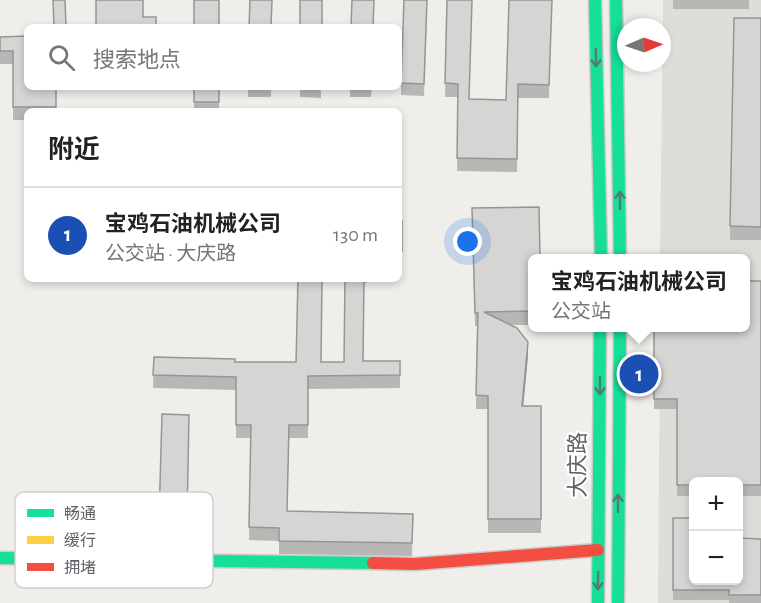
<!DOCTYPE html>
<html lang="zh">
<meta charset="utf-8">
<style>
body{margin:0;font-family:"Alegreya Sans","Noto Sans SC",sans-serif;background:#f6f6f6;color:#222}
.controls{position:absolute;right:18px;bottom:18px;display:grid;overflow:hidden;border-radius:9px;box-shadow:0 3px 9px #0003}
.controls button{width:54px;height:54px;display:grid;place-items:center;padding:0;border:0;border-bottom:2px solid #e0e0e0;background:#fff;color:#222;font:30px sans-serif}
.compass{position:absolute;left:617px;top:18px;width:54px;height:54px;border-radius:50%;background:#fff;box-shadow:0 3px 9px #0003;rotate:88deg}
.you{position:absolute;left:468px;top:242px;width:21px;height:21px;margin:-15px;border:4px solid #fff;border-radius:50%;background:#1a73e8;box-shadow:0 0 0 9px #1a73e833}
.badge{display:grid;place-items:center;width:39px;height:39px;border-radius:50%;background:#b45309;color:#fff;font-size:20px;font-weight:700}
.pin{position:absolute;translate:-50% -50%;border:3px solid #fff;box-shadow:0 2px 6px #0006}
.popup{position:absolute;left:528px;top:254px;width:222px;height:78px;box-sizing:border-box;display:grid;place-content:center;border-radius:9px;background:#fff;filter:drop-shadow(0 2px 4px #0005);font-size:20px;white-space:nowrap;color:#767676}
.popup b{font-size:22px;color:#222}
.popup::after{content:'';position:absolute;left:50%;top:100%;margin-left:-12px;border:12px solid transparent;border-top-color:#fff}
.list{margin:0;padding:0;list-style:none}
h2{display:flex;justify-content:space-between;align-items:center;height:78px;margin:0;padding:0 24px;font-size:26px}
h2 small{font-size:20px;font-weight:400;color:#767676}
.list li{display:grid;grid-template-columns:39px 1fr auto;gap:18px;align-items:center;box-sizing:border-box;height:96px;padding:0 24px;border-top:2px solid #e0e0e0}
.list b{display:block;font-size:22px;white-space:nowrap}
.list p{margin:0;font-size:20px;white-space:nowrap;color:#767676}
.list em{font-size:20px;font-style:normal;color:#767676}
.icon{flex:none;width:33px;height:33px;fill:none;stroke:currentColor;stroke-width:2;stroke-linecap:round;stroke-linejoin:round}
.map{position:relative;flex:none;width:761px;height:603px;overflow:hidden}
.search{position:absolute;background:#fff;box-shadow:0 3px 9px #0003;left:24px;top:24px;width:378px;height:66px;display:flex;align-items:center;gap:15px;box-sizing:border-box;padding:0 21px;border-radius:9px;color:#767676;font-size:22px}
.panel{position:absolute;background:#fff;box-shadow:0 3px 9px #0003;left:24px;top:108px;width:378px;height:174px;border-radius:9px}
.map>svg:first-child{display:block}
.industrial{fill:#dfddda;fill-rule:evenodd}
.lines{fill:none;stroke-linecap:round;stroke-linejoin:round}
.fast-casing{stroke:#cacacb;stroke-width:15}
.jam-casing{stroke:#cacacb;stroke-width:15}
.fast{stroke:#16e098;stroke-width:12}
.jam{stroke:#f24e42;stroke-width:12}
.wall{fill:#b8b7b5}
.shaded-wall{fill:#969594}
.building{fill:#d6d5d3;stroke:#969594;stroke-width:1.5}
.oneway{stroke:#507c72}
.labels{text-anchor:middle;dominant-baseline:central;stroke-width:4.5;stroke-linejoin:round;paint-order:stroke}
.street-label{font-size:22px;fill:#5f6368;stroke:#fff}
.key{fill:#fff;stroke:#cfd0d2;stroke-width:1.5}
.key-label{font-size:16px;fill:#5f6368}
</style>
<div class="map">
<svg width="761" height="603" viewBox="0 0 761 603">
<rect width="100%" height="100%" fill="#efeeea"/>
<!-- industrial -->
<path class="industrial" d="M663 0H761V603H658L660 328H746V258H660ZM694 482H738V580H694Z"/>
<g class="lines">
<defs>
<g id="fast">
<path d="M595 0 601 258"/>
<path d="M616 0 620 258"/>
<path d="M0 558 373 563"/>
<path d="M598 603 600 328"/>
<path d="M618 603 620 328"/>
</g>
<path id="jam" d="M373 563 415 564 598 550"/>
</defs>
<!-- fast casing -->
<use href="#fast" class="fast-casing"/>
<!-- jam casing -->
<use href="#jam" class="jam-casing"/>
<!-- fast -->
<use href="#fast" class="fast"/>
<!-- jam -->
<use href="#jam" class="jam"/>
</g>
<!-- wall -->
<g class="wall">
<path d="M427 0 424 96 401 95V83Z"/>
<path d="M447 0 469 99 506 100 552 0 549 98H518L517 172 457 171 458 97H445Z"/>
<rect x="673" y="0" width="76" height="9"/>
<path d="M734 18H761V240H730Z"/>
<path d="M0 37 56 87V111H27V120H13V64H0Z"/>
<rect x="194" y="87" width="25" height="24"/>
<rect x="248" y="87" width="23" height="10"/>
<path d="M300 87H321V98L300 97Z"/>
<path d="M350 87H372L371 97H350Z"/>
<rect x="399" y="221" width="3" height="43"/>
<path d="M472 222 532 258V325H512L528 356 523 406H541V533H488V409H476L477 326H475Z"/>
<path d="M345 279H367V283H364L363 361H400V388L308 389V438H289L287 511 413 514 412 556 279 554V541L249 540 251 438H236V390L153 388 154 357 235 362H344Z"/>
<path d="M761 281V496H738V482H693V496H677V409H654V327Z"/>
<path d="M162 414 189 415 187 534 159 533Z"/>
<path d="M761 515V603H729V600H673V518L693 580 761 539Z"/>
</g>
<!-- shaded-wall -->
<path class="shaded-wall" d="M528 342V356L522 419V406Z"/>
<!-- building -->
<g class="building">
<path d="M53 0H65L66 27H54Z"/>
<path d="M96 0H143V17H156V27H96Z"/>
<rect x="194" y="0" width="25" height="27"/>
<path d="M250 0H272L271 27H249Z"/>
<rect x="300" y="0" width="22" height="27"/>
<path d="M352 0H374L373 27H351Z"/>
<path d="M404 0H427L424 84 401 83Z"/>
<path d="M447 0H472L469 99 506 100 509 0H552L549 85 518 84 517 159 457 158 458 84 445 83Z"/>
<path d="M734 18H761V227L730 226Z"/>
<path d="M27 36V87H56V107H13V51H0V37Z"/>
<rect x="194" y="87" width="25" height="15"/>
<path d="M250 109 275 110V111H250Z"/>
<rect x="301" y="109" width="24" height="2"/>
<rect x="347" y="110" width="21" height="1"/>
<path d="M539 207 540 258H532V311L484 312 517 328 528 342 522 406H541V519H488V396L476 395 478 313H475L472 208Z"/>
<rect x="399" y="221" width="3" height="30"/>
<path d="M298 279H322L321 362H344L345 279H364L363 361H400V375L308 376V425H289L287 511 413 514 412 543 279 541V528L249 527 251 425H236V377L153 375 154 357 235 359V362H296Z"/>
<path d="M746 281H761V485H738V482H693V485H677V399H654V327H746Z"/>
<path d="M162 414 189 415 187 520H159Z"/>
<path d="M673 518H693V580H738V538L761 539V595H729V590H673Z"/>
</g>
<!-- one-way arrows -->
<defs><path id="oneway-shaft" d="M-6 0H5M1.5-3L5.5 0L1.5 3" fill="none" stroke-width="1.6" stroke-linecap="round" stroke-linejoin="round" transform="scale(1.5)"/></defs>
<g class="oneway">
<use href="#oneway-shaft" transform="translate(596 58) rotate(89)"/>
<use href="#oneway-shaft" transform="translate(620 200) rotate(-91)"/>
<use href="#oneway-shaft" transform="translate(600 386) rotate(90)"/>
<use href="#oneway-shaft" transform="translate(618 503) rotate(-90)"/>
<use href="#oneway-shaft" transform="translate(598 581) rotate(91)"/>
</g>
<g class="labels">
<!-- street labels -->
<g class="street-label">
<text transform="translate(578 465) rotate(-90)">大庆路</text>
</g>
</g>
<!-- legend -->
<rect x="15" y="492" width="198" height="96" rx="9" class="key"/>
<rect x="27" y="509" width="27" height="8" fill="#16e098"/>
<rect x="27" y="536" width="27" height="8" fill="#ffcf43"/>
<rect x="27" y="563" width="27" height="8" fill="#f24e42"/>
<g class="key-label">
<text x="64" y="519">畅通</text>
<text x="64" y="546">缓行</text>
<text x="64" y="573">拥堵</text>
</g>
</svg>
<div class="controls">
<button>+</button>
<button>−</button>
</div>
<svg class="compass" viewBox="-18 -18 36 36"><path d="M0-13l5 13h-10z" fill="#e53935"/><path d="M0 13l5-13h-10z" fill="#767676"/></svg>
<div class="you"></div>
<div class="pin badge" style="left:639px;top:374px;background:#1a4fb4">1</div>
<div class="popup"><b>宝鸡石油机械公司</b>公交站</div>
<div class="search"><svg class="icon" aria-label="search" viewBox="0 0 24 24"><circle cx="10" cy="10" r="6"/><path d="M15 15l6 6"/></svg>搜索地点</div>
<section class="panel">
<h2>附近<small></small></h2>
<ul class="list">
<li><span class="badge" style="background:#1a4fb4">1</span><div><b>宝鸡石油机械公司</b><p>公交站 · 大庆路</p></div><em>130 m</em></li>
</ul>
</section>
</div>
